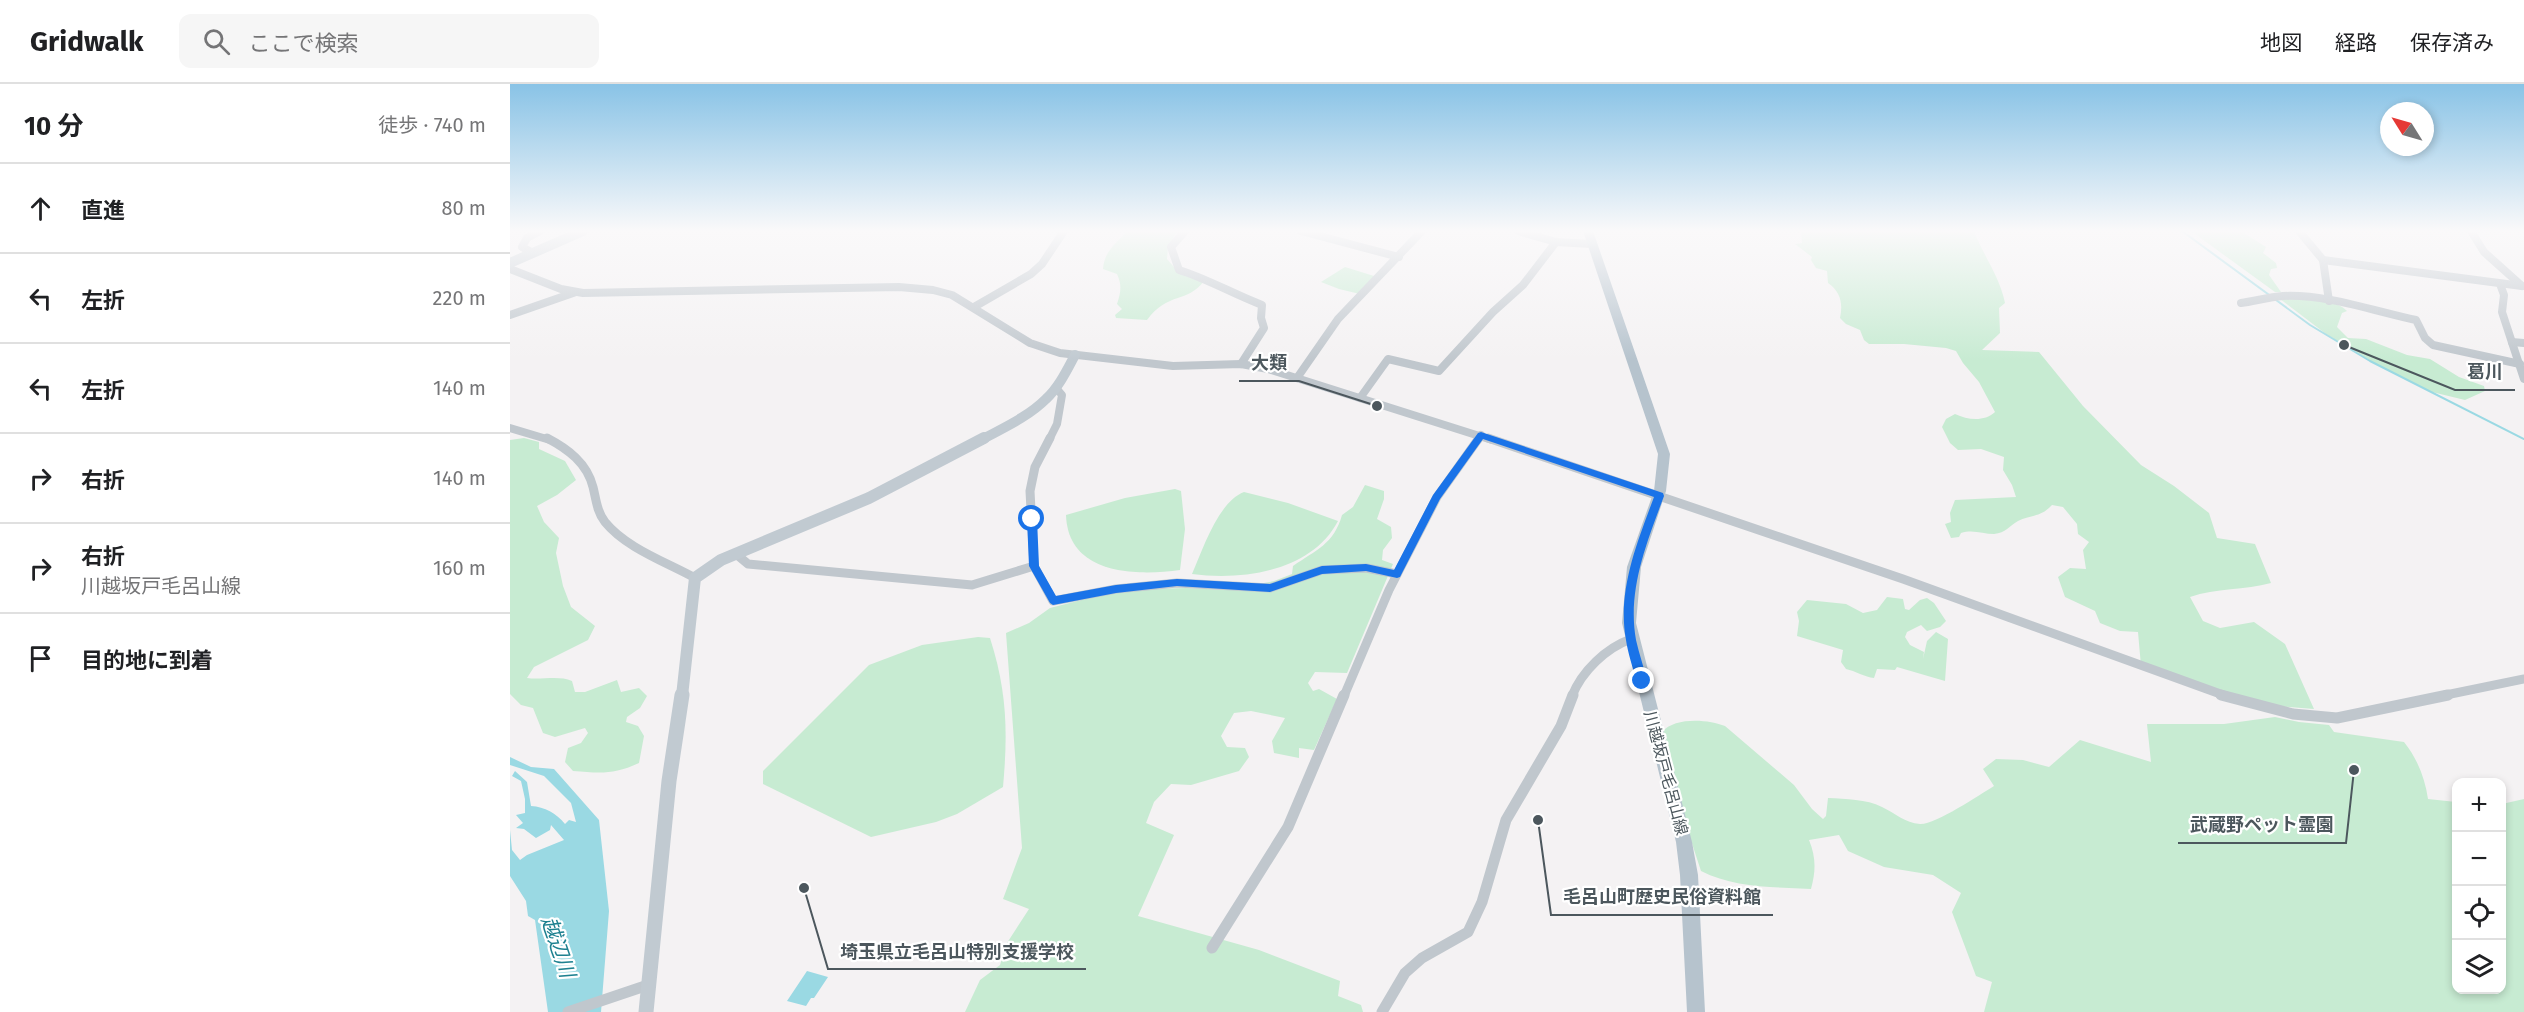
<!DOCTYPE html>
<html lang="ja">
<meta charset="utf-8">
<style>
body{margin:0;font-family:"Fira Sans","Noto Sans JP",sans-serif;background:#f6f6f6;color:#202124}
.controls{position:absolute;right:18px;bottom:18px;display:grid;overflow:hidden;border-radius:12px;box-shadow:0 3px 9px #0003}
.controls button{width:54px;height:54px;display:grid;place-items:center;padding:0;border:0;border-bottom:2px solid #e0e0e0;background:#fff;color:#202124;font:30px sans-serif}
.compass{position:absolute;left:1870px;top:18px;width:54px;height:54px;border-radius:50%;background:#fff;box-shadow:0 3px 9px #0003;rotate:307deg}
.stop{position:absolute;width:18px;height:18px;margin:-14px;border:4px solid #1a73e8;border-radius:50%;background:#fff}
.stop.end{background:#1a73e8;border-color:#fff;box-shadow:0 2px 6px #0008}
.list{margin:0;padding:0;list-style:none}
h2{display:flex;justify-content:space-between;align-items:center;height:78px;margin:0;padding:0 24px;font-size:26px}
h2 small{font-size:20px;font-weight:400;color:#757577}
.list li{display:grid;grid-template-columns:39px 1fr auto;gap:18px;align-items:center;box-sizing:border-box;height:90px;padding:0 24px;border-top:2px solid #e0e0e0}
.list b{display:block;font-size:22px;white-space:nowrap}
.list p{margin:0;font-size:20px;white-space:nowrap;color:#757577}
.list em{font-size:20px;font-style:normal;color:#757577}
.icon{flex:none;width:33px;height:33px;fill:none;stroke:currentColor;stroke-width:2;stroke-linecap:round;stroke-linejoin:round}
.map{position:relative;flex:none;width:2014px;height:928px;overflow:hidden}
header{display:flex;align-items:center;gap:36px;box-sizing:border-box;height:84px;padding:0 30px;background:#fff;border-bottom:2px solid #e0e0e0}
header strong{font-size:28px}
nav{display:flex;gap:33px;margin-inline-start:auto;font-size:21px}
.search{width:420px;height:54px;background:#f6f6f6;display:flex;align-items:center;gap:15px;box-sizing:border-box;padding:0 21px;border-radius:12px;color:#757577;font-size:22px}
main{display:flex}
aside{flex:1;background:#fff}
.map>svg:first-child{display:block}
.green{fill:#c7ebd2}
.water{fill:#9ad9e3}
.lines{fill:none;stroke-linecap:round;stroke-linejoin:round}
.stream{stroke:#9ad9e3;stroke-width:2}
.street-far2{stroke:#c0c7cd;stroke-width:8}
.street-far1{stroke:#c0c7cd;stroke-width:9}
.street{stroke:#c0c7cd;stroke-width:11}
.secondary-far2{stroke:#c1cad1;stroke-width:10}
.secondary-far1{stroke:#c1cad1;stroke-width:12}
.secondary{stroke:#c1cad1;stroke-width:15}
.primary{fill:#b6c3cd;fill-rule:evenodd}
.route{fill:#1a73e8}
.labels{text-anchor:middle;dominant-baseline:central;stroke-width:4.5;stroke-linejoin:round;paint-order:stroke}
.street-label{font-size:16px;fill:#4c575d;stroke:#fff}
.near-water-label{font-size:21px;font-style:italic;fill:#1e8190;stroke:#fff}
.leader{fill:none;stroke:#4c575d;stroke-width:2}
.callout-dot{fill:#4c575d;stroke:#fff;stroke-width:2}
.callout-label{font-size:18px;text-anchor:middle;font-weight:bold;fill:#4c575d;stroke:#fff;stroke-width:4.5;stroke-linejoin:round;paint-order:stroke}
</style>
<header>
<strong>Gridwalk</strong>
<div class="search"><svg class="icon" aria-label="search" viewBox="0 0 24 24"><circle cx="10" cy="10" r="6"/><path d="M15 15l6 6"/></svg>ここで検索</div>
<nav><a>地図</a><a>経路</a><a>保存済み</a></nav>
</header>
<main>
<aside>
<h2>10 分<small>徒歩 · 740 m</small></h2>
<ul class="list">
<li><svg class="icon" aria-label="ahead" viewBox="0 0 24 24"><path d="M12 20V5M6 11l6-6 6 6"/></svg><div><b>直進</b></div><em>80 m</em></li>
<li><svg class="icon" aria-label="left" viewBox="0 0 24 24"><path d="M17 20v-9H6M10 6l-5 5 5 5"/></svg><div><b>左折</b></div><em>220 m</em></li>
<li><svg class="icon" aria-label="left" viewBox="0 0 24 24"><path d="M17 20v-9H6M10 6l-5 5 5 5"/></svg><div><b>左折</b></div><em>140 m</em></li>
<li><svg class="icon" aria-label="right" viewBox="0 0 24 24"><path d="M7 20v-9h11M14 6l5 5-5 5"/></svg><div><b>右折</b></div><em>140 m</em></li>
<li><svg class="icon" aria-label="right" viewBox="0 0 24 24"><path d="M7 20v-9h11M14 6l5 5-5 5"/></svg><div><b>右折</b><p>川越坂戸毛呂山線</p></div><em>160 m</em></li>
<li><svg class="icon" aria-label="arrive" viewBox="0 0 24 24"><path d="M6 21V4h12l-3 4 3 4H6"/></svg><div><b>目的地に到着</b></div></li>
</ul>
</aside>
<div class="map">
<svg width="2014" height="928" viewBox="0 0 2014 928">
<rect width="100%" height="100%" fill="#f4f2f3"/>
<!-- green -->
<g class="green">
<path d="M617 147H667L658 163 657 175 670 190 694 197C678 219 657 208 637 236L606 234 605 231 612 225 607 220C611 208 612 201 607 190L593 185C594 167 607 159 617 147Z"/>
<path d="M1291 147H1464C1473 171 1490 193 1495 219L1489 224 1490 249 1472 266 1529 268 1573 322 1631 381 1664 402 1699 429 1707 454 1745 460 1761 499C1735 506 1706 504 1680 513L1693 537 1710 544 1744 538 1775 560 1804 625 1752 621 1631 582 1628 548 1610 547 1590 539 1585 527 1555 513 1548 493 1560 484 1576 485 1573 466 1579 458 1568 450 1567 440 1553 423 1542 421C1530 434 1522 430 1508 437 1499 442 1496 449 1484 450 1473 450 1463 445 1451 449L1449 453 1441 454 1435 440 1441 438 1440 429 1445 416 1506 413 1502 401 1493 386 1494 373 1471 365 1448 366 1440 359 1432 343 1436 335 1445 330C1458 336 1474 338 1485 328L1469 298 1453 279 1446 267 1436 264 1394 260H1359L1354 256 1350 246 1336 240 1330 234C1333 220 1331 208 1318 199L1317 187 1306 184 1301 176 1302 173 1285 160 1292 159Z"/>
<path d="M1681 147H1731L1756 163 1753 169 1766 179 1767 184 1761 185 1759 191 1771 208H1765Z"/>
<path d="M835 183 864 192 866 193 850 210 829 205 811 198Z"/>
<path d="M1779 214C1797 216 1825 214 1837 227L1832 229 1827 243 1838 254 1856 255 1897 271 1920 275 1949 293 1974 302 1975 307 1955 316 1922 308 1866 280 1816 250 1770 215Z"/>
<path d="M14 354 29 358V365L55 377 66 396 47 411 27 422 34 438 49 454 46 469 53 502 61 523 85 542 78 556 24 583 17 594C32 596 49 591 62 597L65 608H75L107 596 111 608 129 604 137 612 130 624 117 633 116 638 128 642 134 652 129 679C103 691 90 689 63 687L55 678 58 664 71 659 78 649 75 644 45 653 33 649 23 624 11 621 0 610V356Z"/>
<path d="M855 401 874 407V415L867 435 881 443 882 454 873 466 872 476 883 480 837 589 805 588 798 599 803 607 809 605 827 615 804 666 789 664V674L764 669 762 657 775 634 741 627 724 629 711 652 717 663 735 664 739 673 729 687 681 701 661 700 644 718 636 739 664 751 628 832 749 866 830 897 828 912 851 921 853 928H455L470 896 490 881 497 859 519 825 493 815 512 764 496 549 519 539 540 524 591 511 639 505 676 504 716 506 764 497 782 490 783 482C806 466 824 460 832 431L843 423Z"/>
<path d="M665 405 671 407 675 445 670 486C626 492 558 491 556 431L615 414Z"/>
<path d="M734 408 778 419 828 437C802 487 733 497 682 490 693 465 708 418 734 408Z"/>
<path d="M1377 513 1393 515 1395 525 1399 526 1410 516 1417 514 1424 519 1436 537 1430 543 1417 547 1411 541 1397 548 1395 553 1400 561 1414 568 1413 575 1417 557 1426 548 1438 555 1435 597 1387 583 1385 586 1367 585 1364 594C1355 593 1345 587 1336 585L1331 578 1333 566 1287 552 1289 537 1287 528 1297 516 1336 520 1353 529 1367 526Z"/>
<path d="M468 553 480 554C497 607 498 648 493 703L447 730 426 738 361 753 253 700V687L359 581 412 561Z"/>
<path d="M1765 633 1789 638 1819 641 1824 648 1894 658C1907 674 1915 694 1918 715L1946 718V906H1992V720L2014 715V928H1474L1482 898 1466 892 1442 828 1451 809 1423 791 1374 783 1338 767 1329 751 1299 756C1306 773 1306 787 1301 805 1264 803 1224 804 1191 787L1173 732 1152 648C1164 633 1198 635 1215 642L1284 701 1302 725 1313 735 1316 732 1318 714C1336 715 1356 715 1372 723 1385 729 1395 739 1410 740 1425 741 1469 711 1484 702L1473 685 1486 675 1513 676 1539 683 1570 656 1641 678 1637 640H1714Z"/>
</g>
<!-- water -->
<g class="water">
<path d="M0 673 21 683 44 685 89 736 99 827 91 928H38L25 836 18 832 16 817 0 792V746L2 766 10 776 17 771 54 756 41 741 40 746 26 754 14 745 6 744 13 739 6 731 15 729V715L11 697 2 692 5 687 17 698 21 722C35 723 46 729 55 740L59 736 66 738 61 719 34 692 0 681Z"/>
<path d="M297 887 318 893 304 914H301L296 922 277 917Z"/>
</g>
<g class="lines">
<!-- stream -->
<path class="stream" d="M1672 147 1800 241 1860 277 2014 355"/>
<!-- street-far2 -->
<g class="street-far2">
<path d="M675 147 661 163 669 186C698 195 723 210 752 221L751 234 754 244 731 280"/>
<path d="M791 147 889 173"/>
<path d="M1008 147 1046 158 1081 160"/>
<path d="M1789 147 1813 176 1819 217"/>
<path d="M1961 147 1974 168 2012 202"/>
<path d="M23 169 12 163 17 154 30 147"/>
<path d="M1813 176 2012 202"/>
<path d="M0 185 51 205 73 209 389 203 423 206 442 211 520 259 550 269 663 282 731 280 758 285 982 356"/>
<path d="M1990 200 1994 211 1992 228 2014 295"/>
<path d="M1731 219C1745 217 1759 213 1773 212 1816 210 1864 227 1906 236L1915 254 1923 261 2010 280"/>
<path d="M464 223 521 190 532 180 554 147"/>
<path d="M0 231 66 208"/>
<path d="M2002 258 2014 259"/>
<path d="M787 294 828 235 912 147"/>
<path d="M850 314 878 275 929 287 983 228 1013 201 1046 158"/>
<path d="M0 344 40 356"/>
<path d="M539 356 547 340 552 311 546 304"/>
<path d="M968 356 971 351"/>
</g>
<!-- street-far1 -->
<g class="street-far1">
<path d="M37 354C58 365 77 379 83 403 86 415 87 428 95 438 116 464 156 478 185 494"/>
<path d="M540 354 525 383 520 407 524 482 543 517 606 505 667 499 760 504 812 486 856 484 887 490"/>
<path d="M978 354 1393 495 1716 612"/>
<path d="M226 470 238 480 462 501 524 482"/>
<path d="M834 612 879 506 927 413 969 354"/>
<path d="M1062 612C1072 587 1096 564 1121 555"/>
<path d="M1931 612 2014 595"/>
</g>
<!-- street -->
<g class="street">
<path d="M1711 611 1783 630 1827 634 1938 611"/>
<path d="M702 864 778 743 834 611"/>
<path d="M58 928 138 901"/>
<path d="M872 928 895 889 912 874 958 848 972 818 996 736 1051 642 1063 611"/>
</g>
<!-- secondary-far2 -->
<g class="secondary-far2">
<path d="M0 179 73 147"/>
<path d="M471 356C493 344 518 333 536 315 549 303 557 286 565 271"/>
</g>
<!-- secondary-far1 -->
<path class="secondary-far1" d="M172 612 185 494 211 476 359 414 474 354"/>
<!-- secondary -->
<path class="secondary" d="M136 928 159 697 172 611"/>
<!-- primary -->
<path class="primary" d="M1073 147H1083L1160 370 1156 407 1131 483 1126 539 1182 758 1188 791 1195 928H1177L1170 791 1166 758 1112 539 1117 483 1144 407 1148 370Z"/>
</g>
<!-- sky -->
<linearGradient id="sky" x2="0" y2="1"><stop stop-color="#89c3e6"/><stop offset="0.53" stop-color="#faf9fa"/><stop offset="1" stop-color="#faf9fa" stop-opacity="0"/></linearGradient>
<rect width="2014" height="277" fill="url(#sky)"/>
<!-- route -->
<path class="route" d="M971 348 1153 409 1154 412C1137 458 1117 506 1126 556 1129 570 1134 583 1137 597L1136 600H1128L1126 597C1123 583 1118 570 1116 556 1107 507 1127 459 1144 413L973 355 930 415 890 493 887 494 856 487 812 490 760 508 667 502 606 509 543 521 540 519 519 482 517 435 522 431 527 435 529 482 546 512 606 501 667 495 760 500 812 482 856 480 884 486 923 411 968 349Z"/>
<g class="labels">
<!-- street labels -->
<g class="street-label">
<text transform="translate(1156 689) rotate(75)">川越坂戸毛呂山線</text>
</g>
<!-- near-water labels -->
<g class="near-water-label">
<text transform="translate(48 863) rotate(71)">越辺川</text>
</g>
</g>
<!-- callouts -->
<path class="leader" d="M867 322L789 297H729M1834 261L1945 306H2005M1844 686L1836 759H1668M1028 736L1041 831H1263M294 804L318 885H576"/>
<g class="callout-dot">
<circle cx="867" cy="322" r="6"/>
<circle cx="1834" cy="261" r="6"/>
<circle cx="1844" cy="686" r="6"/>
<circle cx="1028" cy="736" r="6"/>
<circle cx="294" cy="804" r="6"/>
</g>
<g class="callout-label">
<text x="759" y="285">大類</text>
<text x="1975" y="294">葛川</text>
<text x="1752" y="747">武蔵野ペット霊園</text>
<text x="1152" y="819">毛呂山町歴史民俗資料館</text>
<text x="447" y="874">埼玉県立毛呂山特別支援学校</text>
</g>
</svg>
<div class="controls">
<button>+</button>
<button>−</button>
<button><svg class="icon" aria-label="locate" viewBox="0 0 24 24"><circle cx="12" cy="12" r="6"/><path d="M12 2v4M12 18v4M2 12h4M18 12h4"/></svg></button>
<button><svg class="icon" aria-label="layers" viewBox="0 0 24 24"><path d="M12 4l9 5-9 5-9-5zM3 14l9 5 9-5"/></svg></button>
</div>
<svg class="compass" viewBox="-18 -18 36 36"><path d="M0-13l5 13h-10z" fill="#e53935"/><path d="M0 13l5-13h-10z" fill="#757577"/></svg>
<div class="stop" style="left:522px;top:435px"></div>
<div class="stop end" style="left:1132px;top:597px"></div>
</div>
</main>
